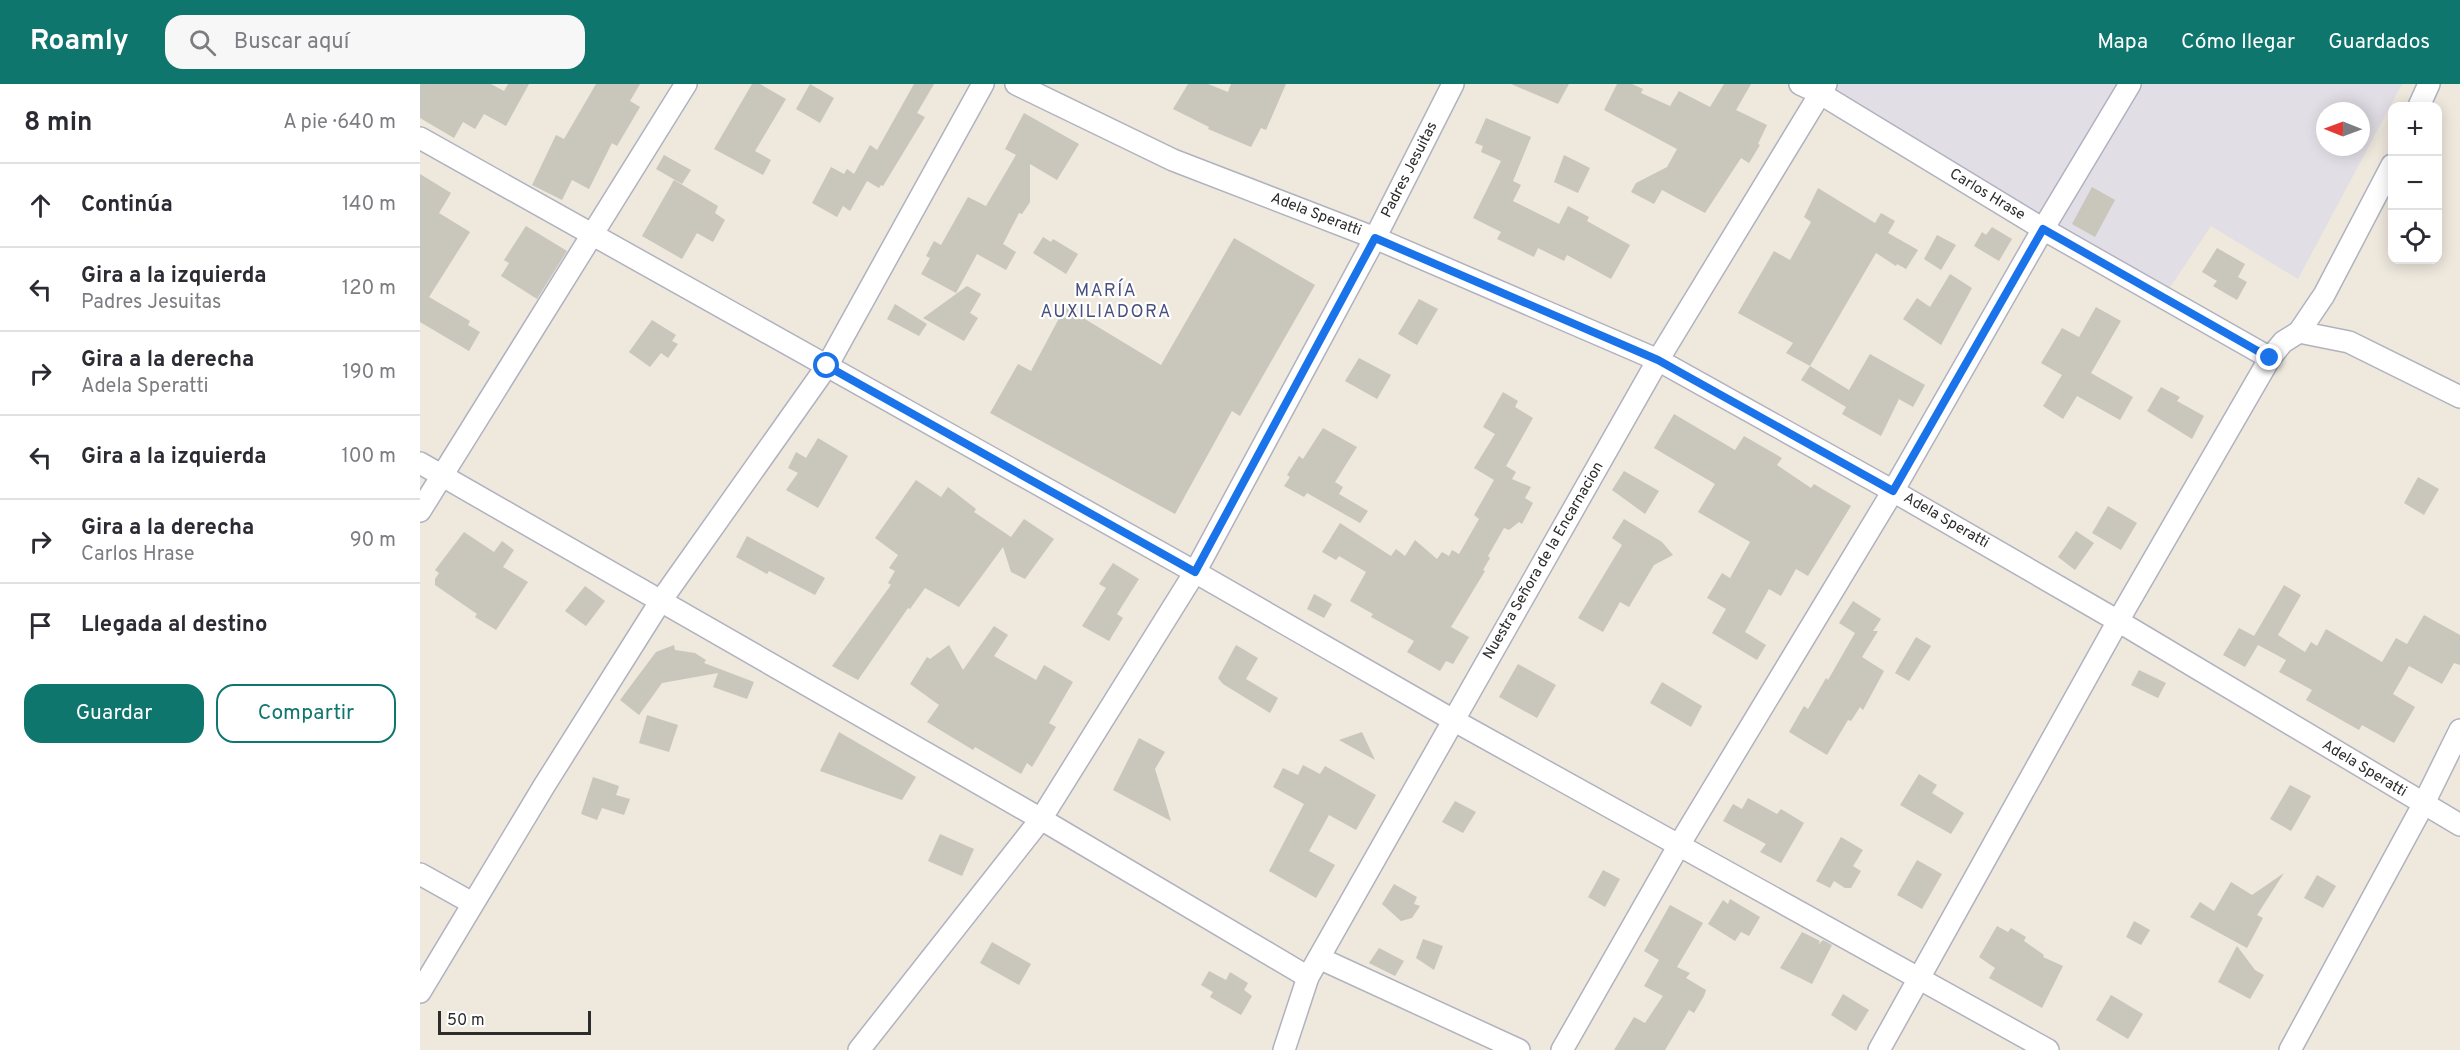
<!DOCTYPE html>
<html lang="es">
<meta charset="utf-8">
<style>
body{margin:0;font-family:Overpass,sans-serif;background:#f7f7f7;color:#2b2b33}
.controls{position:absolute;right:18px;top:18px;display:grid;overflow:hidden;border-radius:12px;box-shadow:0 3px 15px #0003}
.controls button{width:54px;height:54px;display:grid;place-items:center;padding:0;border:0;border-bottom:2px solid #e1e1e2;background:#fff;color:#2b2b33;font:30px sans-serif}
.compass{position:absolute;left:1896px;top:18px;width:54px;height:54px;border-radius:50%;background:#fff;box-shadow:0 3px 15px #0003;rotate:271deg}
.scale{position:absolute;left:18px;bottom:15px;width:153px;box-sizing:border-box;padding-left:6px;border:3px solid #2c2c2c;border-top:0;font-size:16px;line-height:21px;white-space:nowrap;color:#2c2c2c;-webkit-text-stroke:4px #fff;paint-order:stroke}
.stop{position:absolute;width:18px;height:18px;margin:-14px;border:4px solid #1a73e8;border-radius:50%;background:#fff}
.stop.end{background:#1a73e8;border-color:#fff;box-shadow:0 2px 6px #0008}
.list{margin:0;padding:0;list-style:none}
h2{display:flex;justify-content:space-between;align-items:center;height:78px;margin:0;padding:0 24px;font-size:26px}
h2 small{font-size:20px;font-weight:400;color:#7c7c81}
.list li{display:grid;grid-template-columns:39px 1fr auto;gap:18px;align-items:center;box-sizing:border-box;height:84px;padding:0 24px;border-top:2px solid #e1e1e2}
.list b{display:block;font-size:22px;white-space:nowrap}
.list p{margin:0;font-size:20px;white-space:nowrap;color:#7c7c81}
.list em{font-size:20px;font-style:normal;color:#7c7c81}
.actions{display:flex;gap:12px;padding:18px 24px}
.actions a{flex:1;padding:14px 0;border:2px solid #0f766e;border-radius:18px;text-align:center;font-size:21px;color:#0f766e}
.actions .main{background:#0f766e;color:#fff}
.icon{flex:none;width:33px;height:33px;fill:none;stroke:currentColor;stroke-width:2;stroke-linecap:round;stroke-linejoin:round}
.map{position:relative;flex:none;width:2040px;height:966px;overflow:hidden}
header{display:flex;align-items:center;gap:36px;box-sizing:border-box;height:84px;padding:0 30px;background:#0f766e;color:#fff}
header strong{font-size:28px}
nav{display:flex;gap:33px;margin-inline-start:auto;font-size:21px}
.search{width:420px;height:54px;background:#f7f7f7;display:flex;align-items:center;gap:15px;box-sizing:border-box;padding:0 21px;border-radius:18px;color:#7c7c81;font-size:22px}
main{display:flex}
aside{flex:1;background:#fff}
.map>svg:first-child{display:block}
.industrial{fill:#e1dee6;fill-rule:evenodd}
.building{fill:#c9c6bb}
.lines{fill:none;stroke-linecap:round;stroke-linejoin:round}
.minor-casing{stroke:#b1b2c0;stroke-width:24}
.minor{stroke:#fff;stroke-width:21}
.route{stroke:#1a73e8;stroke-width:8}
.labels{text-anchor:middle;dominant-baseline:central;stroke-width:4.5;stroke-linejoin:round;paint-order:stroke}
.street-label{font-size:15px;fill:#2c2c2c;stroke:#fff}
.quarter-label{font-size:18px;letter-spacing:1.5px;fill:#484f81;stroke:#fff}
</style>
<header>
<strong>Roamly</strong>
<div class="search"><svg class="icon" aria-label="search" viewBox="0 0 24 24"><circle cx="10" cy="10" r="6"/><path d="M15 15l6 6"/></svg>Buscar aquí</div>
<nav><a>Mapa</a><a>Cómo llegar</a><a>Guardados</a></nav>
</header>
<main>
<aside>
<h2>8 min<small>A pie · 640 m</small></h2>
<ul class="list">
<li><svg class="icon" aria-label="ahead" viewBox="0 0 24 24"><path d="M12 20V5M6 11l6-6 6 6"/></svg><div><b>Continúa</b></div><em>140 m</em></li>
<li><svg class="icon" aria-label="left" viewBox="0 0 24 24"><path d="M17 20v-9H6M10 6l-5 5 5 5"/></svg><div><b>Gira a la izquierda</b><p>Padres Jesuitas</p></div><em>120 m</em></li>
<li><svg class="icon" aria-label="right" viewBox="0 0 24 24"><path d="M7 20v-9h11M14 6l5 5-5 5"/></svg><div><b>Gira a la derecha</b><p>Adela Speratti</p></div><em>190 m</em></li>
<li><svg class="icon" aria-label="left" viewBox="0 0 24 24"><path d="M17 20v-9H6M10 6l-5 5 5 5"/></svg><div><b>Gira a la izquierda</b></div><em>100 m</em></li>
<li><svg class="icon" aria-label="right" viewBox="0 0 24 24"><path d="M7 20v-9h11M14 6l5 5-5 5"/></svg><div><b>Gira a la derecha</b><p>Carlos Hrase</p></div><em>90 m</em></li>
<li><svg class="icon" aria-label="arrive" viewBox="0 0 24 24"><path d="M6 21V4h12l-3 4 3 4H6"/></svg><div><b>Llegada al destino</b></div></li>
</ul>
<div class="actions"><a class="main">Guardar</a><a>Compartir</a></div>
</aside>
<div class="map">
<svg width="2040" height="966" viewBox="0 0 2040 966">
<rect width="100%" height="100%" fill="#eee8dd"/>
<!-- industrial -->
<path class="industrial" d="M1409 0H1982L1878 195 1791 142 1745 211 1404 8ZM1905 27H1941V63H1905Z"/>
<!-- building -->
<g class="building">
<path d="M0 0H71L84 7 88 0H109L86 42 64 30 55 45 43 38 34 54 0 34Z"/>
<path d="M176 0H220L210 17 220 23 197 62 192 59 169 105 152 96 142 116 112 101 136 51 144 55Z"/>
<path d="M332 0H340L366 15 335 67 351 76 343 91 294 65Z"/>
<path d="M390 0 414 14 400 39 376 25Z"/>
<path d="M494 0H514L497 29 505 33 463 102 461 101 459 104 447 97 430 127 423 122 417 133 392 119 411 83 424 90 427 85 434 90 450 61 457 66Z"/>
<path d="M768 0H788L808 8 811 0H866L846 46 841 44 831 63 788 45 789 43 753 25Z"/>
<path d="M1091 0H1149L1138 20Z"/>
<path d="M1197 0H1212L1223 5 1221 9 1250 22 1259 7 1290 23 1304 0H1331L1316 26 1347 41 1338 60 1340 61 1329 79 1321 74 1285 129 1242 106 1234 120 1211 108 1216 99 1247 83 1257 65 1184 26Z"/>
<path d="M604 29 659 60 637 96 610 80V118L602 130 599 129 583 160 596 168 586 186 557 170 536 209 501 190 510 174 506 172 514 157 521 161 548 113 566 122 596 71 585 65Z"/>
<path d="M1066 34 1111 53 1093 97 1101 101 1093 117 1139 140 1148 122 1169 133 1167 137 1210 161 1191 195 1147 171 1144 177 1118 164 1114 173 1077 155 1081 148 1053 134 1081 77 1061 68 1063 62 1055 59Z"/>
<path d="M244 71 271 86 262 100 236 85Z"/>
<path d="M1144 71 1170 84 1158 109 1134 98Z"/>
<path d="M0 90 31 109 19 129 50 148 9 213 50 237 48 241 60 248 49 267 0 238Z"/>
<path d="M254 96 298 122 295 129 305 136 293 158 277 149 262 175 222 152Z"/>
<path d="M1672 103 1695 116 1675 153 1652 140Z"/>
<path d="M1398 104 1455 139 1461 129 1475 137 1468 149 1498 166 1486 185 1477 180 1476 182 1456 169 1390 282 1366 269 1373 259 1318 229 1354 167 1370 176 1391 138 1384 133Z"/>
<path d="M106 142 147 167 117 215 81 192 89 179 84 176Z"/>
<path d="M1572 143 1592 155 1579 177 1554 162 1562 148 1566 151Z"/>
<path d="M1517 151 1536 161 1521 186 1504 175Z"/>
<path d="M623 153 631 158 633 155 658 170 646 190 613 169Z"/>
<path d="M814 154 895 201 820 332 812 327 755 430 570 329 598 280 611 287 645 223 741 281Z"/>
<path d="M1797 164 1825 180 1818 193 1827 198 1817 216 1793 202 1797 197 1782 188Z"/>
<path d="M1530 190 1552 204 1521 261 1483 235 1497 214 1510 223Z"/>
<path d="M547 202 561 210 550 229 558 234 544 257 503 234Z"/>
<path d="M999 215 1018 225 997 261 978 250Z"/>
<path d="M475 220 507 240 499 252 467 235Z"/>
<path d="M1676 223 1701 237 1671 289 1713 313 1700 336 1657 312 1643 335 1623 322 1642 291 1621 279 1642 244 1659 253Z"/>
<path d="M232 236 256 251 252 257 258 260 248 274 241 269 230 283 209 268Z"/>
<path d="M1450 270 1505 301 1493 323 1479 315 1461 352 1422 330 1426 323 1381 296 1390 282 1429 306Z"/>
<path d="M939 274 971 291 957 315 925 297Z"/>
<path d="M1741 303 1760 313 1757 317 1784 332 1772 355 1727 327Z"/>
<path d="M1083 308 1098 317 1095 323 1113 334 1086 382 1096 388 1092 395 1111 403 1105 414 1113 419 1102 440 1099 438 1089 446 1084 444 1068 472 1070 474 1063 486 1065 487 1031 543 1049 553 1033 580 1026 577 1020 587 987 568 994 557 951 533 953 530 930 517 946 488 919 472 916 476 902 468 920 439 971 472 976 465 985 472 995 456 1017 475 1022 468 1029 472 1032 466 1039 470 1059 435 1054 431 1074 396 1054 384 1075 350 1063 343Z"/>
<path d="M1254 330 1315 366 1324 352 1362 374 1357 381 1391 404 1394 400 1431 422 1388 492 1376 485 1361 512 1349 505 1325 548 1346 561 1337 576 1292 549 1306 525 1287 514 1302 489 1310 494 1330 458 1278 428 1295 400 1234 364Z"/>
<path d="M903 344 937 363 915 398 923 403 919 410 948 427 940 439 887 409 884 413 864 402 870 393 867 391 879 372 883 375Z"/>
<path d="M398 354 428 372 398 424 366 406 378 389 368 384 376 368 386 374Z"/>
<path d="M1204 387 1239 407 1225 430 1192 406Z"/>
<path d="M1998 393 2019 405 2004 431 1984 419Z"/>
<path d="M496 396 521 413 528 403 556 425 554 428 591 453 604 435 634 455 605 495 591 488 583 463 539 523 505 504 490 525 488 524 438 596 412 582 471 501 468 499 475 487 469 484 478 471 455 454Z"/>
<path d="M1688 422 1717 439 1701 466 1672 449Z"/>
<path d="M1204 435 1242 458 1253 471 1234 481 1209 523 1200 518 1183 548 1158 534 1202 461 1192 454Z"/>
<path d="M1656 447 1674 459 1655 486 1638 473Z"/>
<path d="M44 448 74 468 82 457 94 466 83 483 108 498 76 546 55 533 57 530 15 501V495L19 489 15 486Z"/>
<path d="M327 452 405 494 395 511 349 487 347 490 316 473Z"/>
<path d="M693 479 719 495 697 530 703 534 689 557 662 542 686 504 679 500Z"/>
<path d="M1864 501 1881 511 1858 551 1885 568 1891 558 1897 562 1906 545 1962 578 1976 554 1987 560 2004 531 2040 551V581L2034 579 2022 600 1989 582 1973 610 1995 623 1974 659 1942 641 1939 646 1886 616 1892 606 1859 588 1866 576 1838 561 1825 583 1803 571 1819 544 1834 552Z"/>
<path d="M165 502 185 517 166 542 145 527Z"/>
<path d="M894 510 912 520 904 534 887 525Z"/>
<path d="M1433 517 1461 535 1453 547H1458L1442 573 1464 587 1443 626 1440 623 1431 637 1428 636 1407 671 1369 648 1384 622 1388 625 1406 594 1408 596 1435 549 1419 539Z"/>
<path d="M574 542 588 551 574 572 616 596 624 581 653 598 629 639 636 643 612 683 607 679 601 690 555 663 553 666 507 638 519 621 490 600 507 573 510 575 529 561 543 586Z"/>
<path d="M1496 553 1511 562 1489 597 1475 589Z"/>
<path d="M254 561 255 566 275 569 286 576 284 579 334 598 327 615 293 603 298 589 242 599 219 631 200 616 236 568Z"/>
<path d="M816 561 838 574 826 595 858 614 850 629 803 600 798 594Z"/>
<path d="M1098 580 1136 601 1117 634 1079 613Z"/>
<path d="M1719 586 1746 599 1738 614 1711 601Z"/>
<path d="M1242 598 1282 622 1271 643 1230 619Z"/>
<path d="M227 631 258 641 249 668 219 659Z"/>
<path d="M419 648 496 693 482 716 400 687Z"/>
<path d="M942 648 955 676 919 656Z"/>
<path d="M719 654 745 668 735 685 751 737 693 706Z"/>
<path d="M883 681 900 690 905 682 956 711 936 746 909 731 889 767 915 781 896 814 849 787 884 720 853 703 863 684 878 691Z"/>
<path d="M1499 690 1517 701 1512 709 1544 729 1531 750 1480 721Z"/>
<path d="M173 693 199 702 196 711 210 715 204 731 182 724 177 736 161 730Z"/>
<path d="M1870 701 1891 712 1871 747 1850 735Z"/>
<path d="M1328 714 1357 730 1361 725 1384 739 1361 779 1340 768 1346 760 1303 737 1313 720 1322 725Z"/>
<path d="M1035 717 1056 728 1043 749 1022 738Z"/>
<path d="M520 750 554 765 542 792 508 777Z"/>
<path d="M1421 753 1443 766 1433 782 1441 787 1431 804H1425L1414 797 1410 804 1396 797Z"/>
<path d="M1497 776 1522 790 1502 825 1477 811Z"/>
<path d="M1183 786 1200 795 1185 823 1168 813Z"/>
<path d="M1864 789 1837 831 1843 834 1827 864 1770 833 1780 818 1794 827 1811 798 1832 811Z"/>
<path d="M1897 791 1916 802 1903 824 1884 814Z"/>
<path d="M974 800 997 813 994 820 1000 822 992 834 981 837 962 820Z"/>
<path d="M1310 815 1340 833 1329 852 1321 848 1315 857 1288 840 1303 816 1308 820Z"/>
<path d="M1250 821 1283 839 1257 883 1270 889 1266 894 1286 906 1284 912 1274 929 1269 926 1245 966H1194L1214 933 1225 939 1243 912 1224 902 1239 876 1224 867Z"/>
<path d="M1714 837 1730 846 1721 861 1706 853Z"/>
<path d="M1577 842 1588 848 1591 844 1606 853 1604 857 1624 871 1623 873 1643 882 1622 924 1569 894 1575 884 1559 873Z"/>
<path d="M1382 848 1400 857 1398 861 1403 856 1412 861 1392 900 1360 884Z"/>
<path d="M1003 855 1023 862 1014 886 996 874Z"/>
<path d="M572 858 611 880 599 901 560 879Z"/>
<path d="M1817 862 1835 886 1844 891 1830 915 1798 898Z"/>
<path d="M959 864 984 877 975 892 949 879Z"/>
<path d="M789 887 806 896 810 888 828 899 824 906 832 912 821 931 790 913 793 908 781 901Z"/>
<path d="M1423 910 1449 926 1436 947 1411 931Z"/>
<path d="M1691 911 1723 930 1708 955 1676 936Z"/>
</g>
<g class="lines">
<defs>
<g id="minor">
<path d="M596 0 753 76 955 154 1238 276 1473 407 1698 537 2040 741"/>
<path d="M1380 0 1401 10 1623 145 1850 274"/>
<path d="M1999 22 2009 0"/>
<path d="M0 54 775 488 1033 636 1628 966"/>
<path d="M1879 248 1929 258 2040 313"/>
<path d="M0 379 621 735 888 893"/>
<path d="M0 427 266 0"/>
<path d="M0 790 52 819"/>
<path d="M899 874 1099 966"/>
<path d="M0 908 124 702 240 518 407 282 563 0"/>
<path d="M439 966 621 735 775 488 955 154 1033 0"/>
<path d="M864 966 888 893 1238 276 1406 0"/>
<path d="M1142 966 1259 761 1473 407 1623 145 1710 0"/>
<path d="M1459 966 1698 537 1850 274 1863 258 1879 248 1904 211 1972 81"/>
<path d="M1870 966 2003 721 2040 646"/>
</g>
</defs>
<!-- minor casing -->
<use href="#minor" class="minor-casing"/>
<!-- minor -->
<use href="#minor" class="minor"/>
</g>
<g class="lines">
<!-- route -->
<path class="route" d="M407 282 775 488 955 154 1238 276 1473 407 1623 145 1850 274"/>
</g>
<g class="labels">
<!-- street labels -->
<g class="street-label">
<text transform="translate(990 86) rotate(-63)">Padres Jesuitas</text>
<text transform="translate(1567 111) rotate(31)">Carlos Hrase</text>
<text transform="translate(896 131) rotate(21)">Adela Speratti</text>
<text transform="translate(1526 437) rotate(30)">Adela Speratti</text>
<text transform="translate(1124 477) rotate(-60)">Nuestra Señora de la Encarnacion</text>
<text transform="translate(1944 685) rotate(31)">Adela Speratti</text>
</g>
<!-- quarter labels -->
<g class="quarter-label">
<text x="686" y="207">MARÍA<tspan x="686" dy="21">AUXILIADORA</tspan></text>
</g>
</g>
</svg>
<div class="controls">
<button>+</button>
<button>−</button>
<button><svg class="icon" aria-label="locate" viewBox="0 0 24 24"><circle cx="12" cy="12" r="6"/><path d="M12 2v4M12 18v4M2 12h4M18 12h4"/></svg></button>
</div>
<svg class="compass" viewBox="-18 -18 36 36"><path d="M0-13l5 13h-10z" fill="#e53935"/><path d="M0 13l5-13h-10z" fill="#7c7c81"/></svg>
<div class="scale">50 m</div>
<div class="stop" style="left:407px;top:282px"></div>
<div class="stop end" style="left:1850px;top:274px"></div>
</div>
</main>
